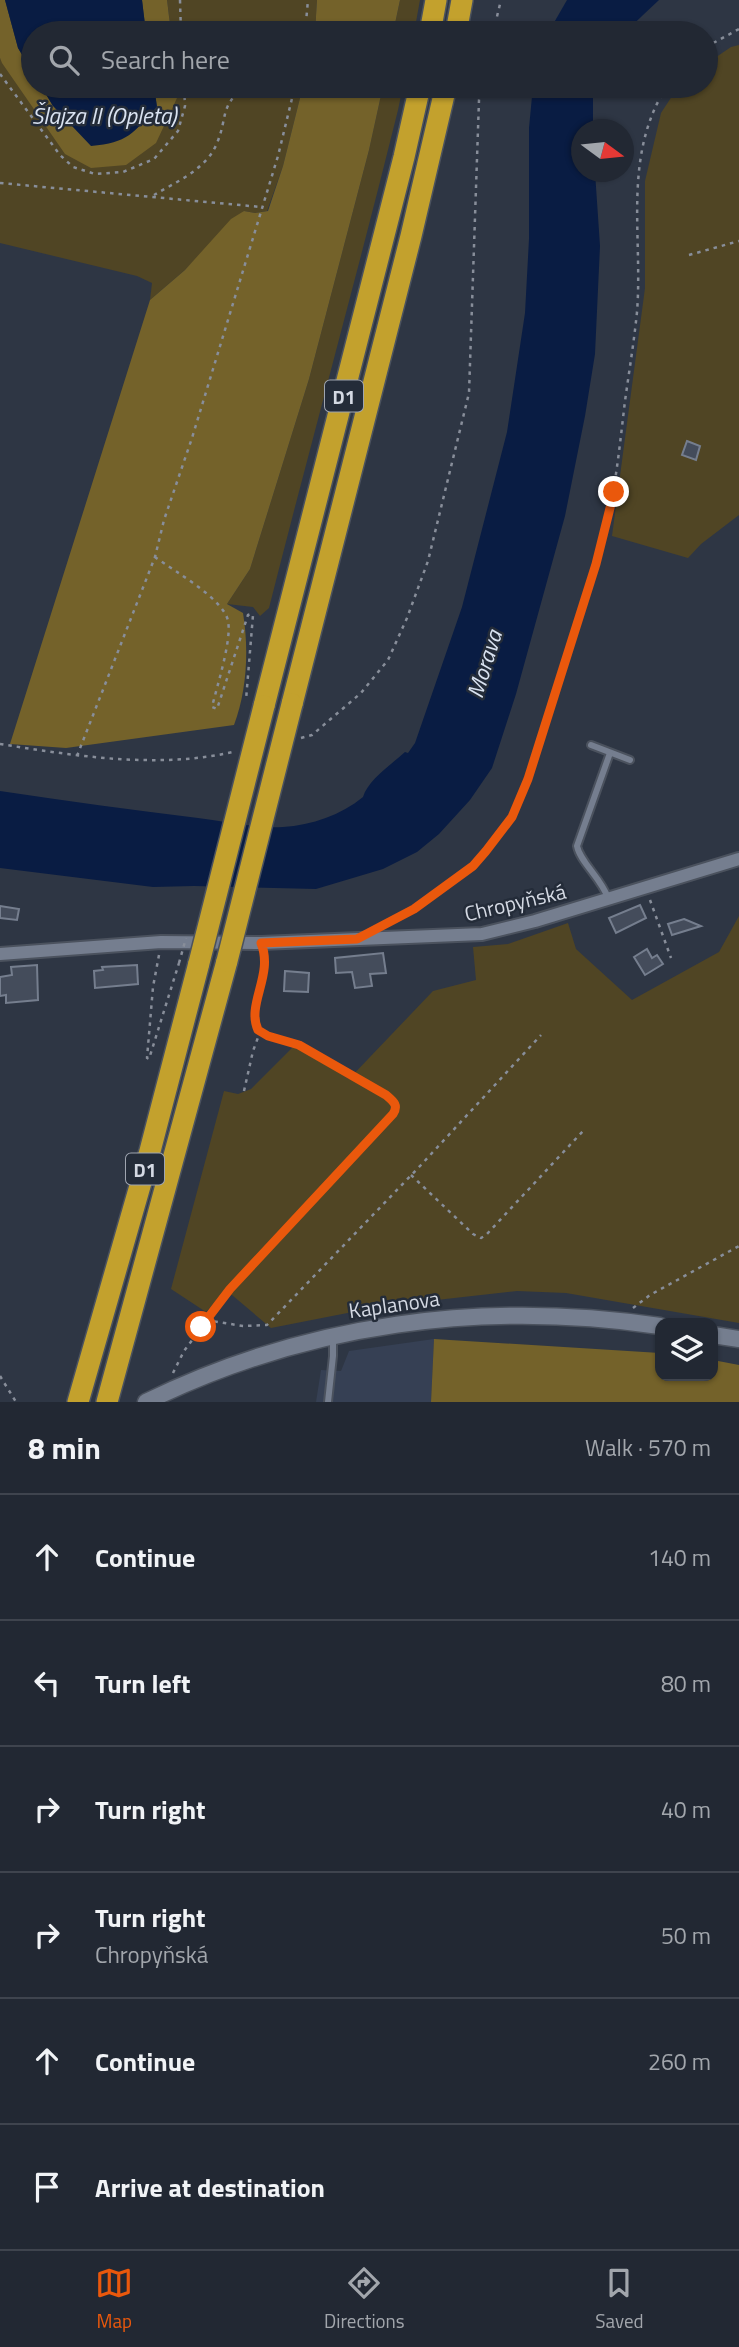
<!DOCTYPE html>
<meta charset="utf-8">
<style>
body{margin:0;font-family:"Titillium Web",sans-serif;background:#2a303b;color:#f1f3f6}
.controls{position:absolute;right:21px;bottom:21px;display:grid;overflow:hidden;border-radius:14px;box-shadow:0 2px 5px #0004}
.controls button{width:63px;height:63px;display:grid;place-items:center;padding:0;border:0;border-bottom:2px solid #3f444e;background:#222833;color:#f1f3f6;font:35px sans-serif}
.compass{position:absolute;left:571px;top:119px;width:63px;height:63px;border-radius:50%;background:#222833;box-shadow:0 2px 5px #0004;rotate:105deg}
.stop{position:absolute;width:21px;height:21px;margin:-16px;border:5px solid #ea580c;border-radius:50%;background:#fff}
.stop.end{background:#ea580c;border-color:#fff;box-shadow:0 2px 7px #0008}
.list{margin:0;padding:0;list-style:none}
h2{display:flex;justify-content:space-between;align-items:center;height:91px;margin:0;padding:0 28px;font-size:30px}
h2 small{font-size:23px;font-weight:400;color:#a2a6ac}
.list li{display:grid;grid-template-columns:46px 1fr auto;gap:21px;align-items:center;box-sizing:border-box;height:126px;padding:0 28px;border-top:2px solid #3f444e}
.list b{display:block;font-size:26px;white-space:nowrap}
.list p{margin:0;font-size:23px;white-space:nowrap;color:#a2a6ac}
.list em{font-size:23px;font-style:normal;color:#a2a6ac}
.icon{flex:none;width:38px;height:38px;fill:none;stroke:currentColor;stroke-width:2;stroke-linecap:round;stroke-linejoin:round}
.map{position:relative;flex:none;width:739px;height:1402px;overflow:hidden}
.search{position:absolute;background:#222833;box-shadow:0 2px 5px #0004;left:21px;right:21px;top:21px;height:77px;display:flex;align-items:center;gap:18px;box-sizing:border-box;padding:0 24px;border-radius:38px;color:#a2a6ac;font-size:26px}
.sheet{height:847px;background:#222833}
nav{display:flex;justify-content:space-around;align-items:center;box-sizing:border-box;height:98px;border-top:2px solid #3f444e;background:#222833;font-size:19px;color:#a2a6ac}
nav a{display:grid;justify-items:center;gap:4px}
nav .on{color:#ea580c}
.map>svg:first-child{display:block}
.built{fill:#364054}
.green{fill:#504524}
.forest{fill:#74622a}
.water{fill:#091c43}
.building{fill:#444c5b;stroke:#757e8e;stroke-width:2}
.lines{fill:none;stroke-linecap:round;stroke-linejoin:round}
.service-casing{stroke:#4b525e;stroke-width:10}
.minor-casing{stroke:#4b525e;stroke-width:16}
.secondary-casing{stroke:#4b525e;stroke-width:19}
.motorway-casing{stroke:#4b525e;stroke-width:24}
.path{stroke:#888e9a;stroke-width:2.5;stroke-dasharray:3.5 5;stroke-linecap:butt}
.service{stroke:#757e8f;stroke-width:6}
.minor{stroke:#757e8f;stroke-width:12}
.secondary{stroke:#757e8f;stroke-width:16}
.motorway{stroke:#c3a12d;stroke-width:21}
.motorway-bridge-casing{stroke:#4b525e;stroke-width:24;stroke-linecap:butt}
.path-bridge{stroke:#888e9a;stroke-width:2.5;stroke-dasharray:3.5 5;stroke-linecap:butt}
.motorway-bridge{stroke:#c3a12d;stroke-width:21}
.route{stroke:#ea580c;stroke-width:9}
.labels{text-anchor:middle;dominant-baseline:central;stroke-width:5;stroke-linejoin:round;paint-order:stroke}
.shield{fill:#242c39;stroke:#9fa5b0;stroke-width:2}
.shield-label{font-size:19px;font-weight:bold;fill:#d4d9e3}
.street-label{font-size:21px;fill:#d4d9e3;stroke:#242c39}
.water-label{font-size:23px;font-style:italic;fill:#dae3f1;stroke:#242c39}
</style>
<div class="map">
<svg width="739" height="1402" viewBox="0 0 739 1402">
<rect width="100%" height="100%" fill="#2e3644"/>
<!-- built -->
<path class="built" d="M434 1339 431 1402H316L321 1370 341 1371 349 1351Z"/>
<!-- green -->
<g class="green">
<path d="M167 0H317L315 33H171Z"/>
<path d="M400 0H420L414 33H393Z"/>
<path d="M739 45V515L701 544 688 558 612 536 645 288V181L661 113 678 87 706 86V64L731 47Z"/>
<path d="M0 58 91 168 177 98 176 86H303L283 166 267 211 255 213 244 211 185 270 150 300 152 283 137 276 0 243Z"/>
<path d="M383 86H403L398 110C357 276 311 442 269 608L260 616 253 607 227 604 250 569 309 379 369 150Z"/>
<path d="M739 916V1323L566 1293 517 1291 383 1306 271 1328 226 1290 206 1312 171 1289 224 1091 238 1094 251 1089 294 1046 349 1079 433 991 476 980 473 947 508 944 568 923 576 949 632 1000 719 952Z"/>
</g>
<!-- forest -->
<g class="forest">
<path d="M0 0H5L18 48 33 73V86H41L53 106 157 107 154 86H176L177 98 156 143 126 165 91 168 65 154 2 63 0 58Z"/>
<path d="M142 0H167L171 33H146Z"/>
<path d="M317 0H400L393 33H315Z"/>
<path d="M303 86H383L369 150 309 379 250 569 227 604 243 613C249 649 247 691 234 725L66 748 10 744 150 300 185 270 231 219 244 211 255 213 268 211 283 166Z"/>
<path d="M434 1339 660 1353V1376H713V1360L739 1365V1402H431Z"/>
</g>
<!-- water -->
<g class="water">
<path d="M5 0H142L146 33H33V73L18 48Z"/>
<path d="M567 0H659L624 33H548Z"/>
<path d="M41 86H154L157 107C133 133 128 143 91 146L53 106Z"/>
<path d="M533 86H593V129L582 130V172H595L600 246 595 354 585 416 565 516 516 694 492 768 470 800 439 834 417 852 383 869 316 889 194 886 153 887 0 868V791C66 801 132 810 198 818 226 821 255 829 283 827 312 825 341 815 363 797 368 780 392 764 405 752L408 753 415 743 462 607 507 432 525 313 529 239V128Z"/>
</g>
<!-- building -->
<g class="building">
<path d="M687 441 700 446 696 460 682 455Z"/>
<path d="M640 905 646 918 616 933 609 918Z"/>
<path d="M0 906 19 909 17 920 0 918Z"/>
<path d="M684 919 701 926 672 935 668 924Z"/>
<path d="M647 949 652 958 657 955 663 964 645 975 634 957Z"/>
<path d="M383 953 386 973 370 974 372 986 355 988 352 972 336 973 335 958Z"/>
<path d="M37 965 38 1000 6 1003V995L0 996V977L12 975 11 967Z"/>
<path d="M137 965 138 984 95 988 94 971 103 970 102 967Z"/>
<path d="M285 971 309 973 308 992 284 991Z"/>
</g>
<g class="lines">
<defs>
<g id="service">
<path d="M591 745 630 760"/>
<path d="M608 898C601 878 580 862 577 846L610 753"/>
<path d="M328 1402 333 1356V1337"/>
</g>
<path id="minor" d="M0 954 161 942 261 943 482 934 535 921 739 859"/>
<g id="secondary">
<path d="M713 1335 739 1339"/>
<path d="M146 1402C307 1323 483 1300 660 1326"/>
</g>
<g id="motorway">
<path d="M430 33 436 0"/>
<path d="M456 33 462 0"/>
<path d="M292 704 411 236 446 86"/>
<path d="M264 706 404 157 420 86"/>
<path d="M78 1402 150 1151 199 963"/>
<path d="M107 1402 227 961"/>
</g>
</defs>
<!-- service casing -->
<use href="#service" class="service-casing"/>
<!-- minor casing -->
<use href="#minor" class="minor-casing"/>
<!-- secondary casing -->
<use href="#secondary" class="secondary-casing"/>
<!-- motorway casing -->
<use href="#motorway" class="motorway-casing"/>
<!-- path -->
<g class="path">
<path d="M180 0 181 33"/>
<path d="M305 33 308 0"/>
<path d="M493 33 501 0"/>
<path d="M706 47 739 29"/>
<path d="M0 74 60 155 73 167 95 174 123 172 154 159 178 131 185 106 184 86"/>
<path d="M0 183 261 207"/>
<path d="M154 195C176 182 207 169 217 143 228 117 219 107 245 86"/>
<path d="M689 255 739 241"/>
<path d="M155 557C174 571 224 599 228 621 232 640 217 686 212 707L217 709 248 615 251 614 253 615 246 700"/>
<path d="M301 738 312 735 361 693 388 660 407 618 428 561 469 393 479 100 482 86"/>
<path d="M0 744C76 756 157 769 233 752"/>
<path d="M77 756 155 557 164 520 192 438 278 156 295 86"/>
<path d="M650 900 671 958"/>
<path d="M384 924C434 898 480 866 512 818 531 789 541 737 552 703 571 645 591 586 606 527 616 485 620 443 625 401 629 372 634 342 637 312 643 235 622 156 667 86"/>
<path d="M159 955 153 987 147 1058 149 1059 179 963"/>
<path d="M244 1091 253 1051 260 1032"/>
<path d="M411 1175 473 1234 481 1238 486 1235 583 1131"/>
<path d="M633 1308 650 1295 739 1246"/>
<path d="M206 1320 243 1326 267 1325 421 1165 541 1035"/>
<path d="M173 1373 184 1351 230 1289 395 1110V1103L386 1095 299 1045 268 1036 258 1030C248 1008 268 981 265 956"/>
<path d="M0 1376 16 1402"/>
</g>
<!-- service -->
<use href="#service" class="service"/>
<!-- minor -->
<use href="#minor" class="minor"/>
<!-- secondary -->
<use href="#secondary" class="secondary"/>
<!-- motorway -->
<use href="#motorway" class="motorway"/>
<defs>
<g id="motorway-bridge">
<path d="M227 961 292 704"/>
<path d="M199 963 264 706"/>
</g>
</defs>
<!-- motorway-bridge casing -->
<use href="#motorway-bridge" class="motorway-bridge-casing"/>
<!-- path-bridge -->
<path class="path-bridge" d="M179 963 186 938"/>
<!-- motorway-bridge -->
<use href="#motorway-bridge" class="motorway-bridge"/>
</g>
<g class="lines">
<!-- route -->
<path class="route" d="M201 1327 230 1289 393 1114C399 1105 393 1101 386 1095L299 1045 268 1036 258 1030C246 1004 274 975 261 943L357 939 414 909 473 866 486 851 512 817 528 779 596 564 614 492"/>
</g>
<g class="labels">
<!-- shield labels -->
<g class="shield">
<rect x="325" y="380.5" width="38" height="31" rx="5"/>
<rect x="126" y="1153.5" width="38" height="31" rx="5"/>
</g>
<g class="shield-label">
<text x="344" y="396">D1</text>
<text x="145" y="1169">D1</text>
</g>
<!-- street labels -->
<g class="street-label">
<text transform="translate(515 902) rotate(-13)">Chropyňská</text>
<text transform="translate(394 1304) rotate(-8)">Kaplanova</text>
</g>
<!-- water labels -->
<g class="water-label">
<text x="104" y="115">Šlajza II (Opleta)</text>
<text transform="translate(484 664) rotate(-73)">Morava</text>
</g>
</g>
</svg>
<div class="controls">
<button><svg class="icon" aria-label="layers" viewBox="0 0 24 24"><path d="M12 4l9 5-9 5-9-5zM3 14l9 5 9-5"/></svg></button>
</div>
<svg class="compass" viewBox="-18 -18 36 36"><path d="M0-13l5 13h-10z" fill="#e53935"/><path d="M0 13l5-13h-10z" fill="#a2a6ac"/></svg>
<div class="stop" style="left:201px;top:1327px"></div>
<div class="stop end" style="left:614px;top:492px"></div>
<div class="search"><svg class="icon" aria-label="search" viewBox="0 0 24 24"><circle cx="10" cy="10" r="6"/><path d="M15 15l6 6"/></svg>Search here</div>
</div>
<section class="sheet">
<h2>8 min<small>Walk · 570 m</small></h2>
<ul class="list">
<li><svg class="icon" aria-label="ahead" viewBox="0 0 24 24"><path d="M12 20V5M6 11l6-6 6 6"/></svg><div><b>Continue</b></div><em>140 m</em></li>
<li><svg class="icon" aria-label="left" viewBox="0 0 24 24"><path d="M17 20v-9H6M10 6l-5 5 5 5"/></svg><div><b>Turn left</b></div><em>80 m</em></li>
<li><svg class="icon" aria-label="right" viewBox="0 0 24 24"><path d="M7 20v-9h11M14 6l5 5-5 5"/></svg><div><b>Turn right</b></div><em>40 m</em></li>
<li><svg class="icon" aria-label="right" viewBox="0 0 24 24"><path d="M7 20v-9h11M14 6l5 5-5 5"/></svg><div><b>Turn right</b><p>Chropyňská</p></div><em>50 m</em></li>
<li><svg class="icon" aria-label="ahead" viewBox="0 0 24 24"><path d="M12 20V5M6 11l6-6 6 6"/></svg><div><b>Continue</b></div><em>260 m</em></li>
<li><svg class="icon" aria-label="arrive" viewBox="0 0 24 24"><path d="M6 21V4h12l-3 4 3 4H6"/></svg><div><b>Arrive at destination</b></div></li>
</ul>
</section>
<nav>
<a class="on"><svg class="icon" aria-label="map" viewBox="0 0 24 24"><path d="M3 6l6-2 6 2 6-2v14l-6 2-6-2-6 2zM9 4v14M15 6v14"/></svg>Map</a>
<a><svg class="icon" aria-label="directions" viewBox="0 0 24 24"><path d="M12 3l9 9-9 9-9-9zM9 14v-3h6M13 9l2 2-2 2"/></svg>Directions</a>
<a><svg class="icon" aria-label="saved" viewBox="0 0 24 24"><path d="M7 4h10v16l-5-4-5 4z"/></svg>Saved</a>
</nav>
